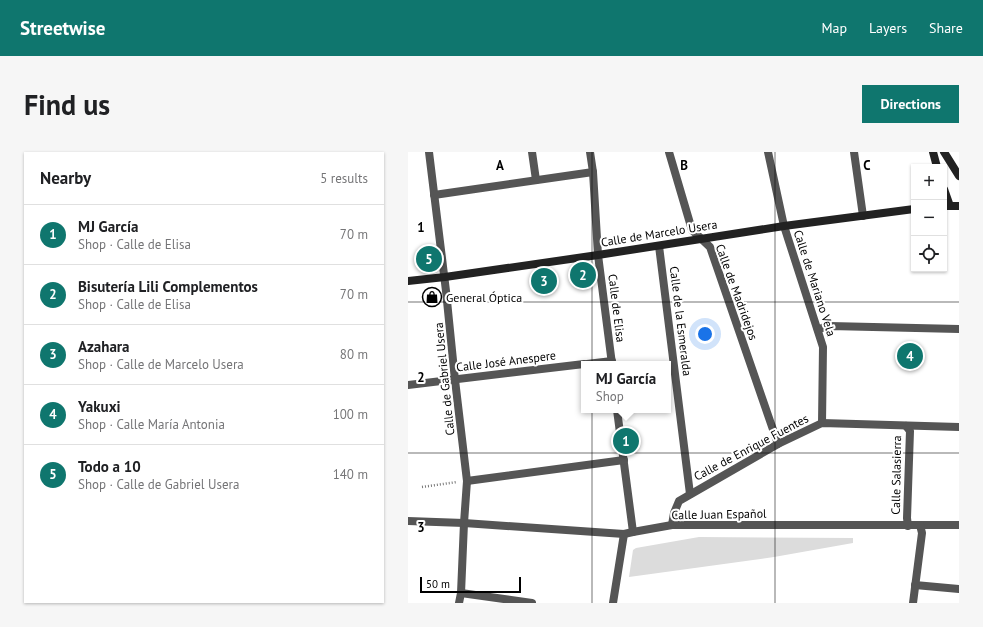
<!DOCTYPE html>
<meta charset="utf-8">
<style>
body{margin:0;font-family:"PT Sans",sans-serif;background:#f6f6f6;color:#202124}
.controls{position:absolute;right:12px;top:12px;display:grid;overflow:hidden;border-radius:0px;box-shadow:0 1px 3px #0004}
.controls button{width:36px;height:36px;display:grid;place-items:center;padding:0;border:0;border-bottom:1px solid #e0e0e0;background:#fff;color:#202124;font:20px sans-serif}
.scale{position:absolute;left:12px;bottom:10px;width:101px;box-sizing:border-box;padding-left:4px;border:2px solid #000;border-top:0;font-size:11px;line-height:14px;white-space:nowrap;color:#000;-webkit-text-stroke:3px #fff;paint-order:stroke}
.you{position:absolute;left:297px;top:182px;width:14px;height:14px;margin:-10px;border:3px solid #fff;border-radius:50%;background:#1a73e8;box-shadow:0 0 0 6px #1a73e833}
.badge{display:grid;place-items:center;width:26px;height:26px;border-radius:50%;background:#0f766e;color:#fff;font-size:13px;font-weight:700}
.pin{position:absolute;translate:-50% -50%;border:2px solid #fff;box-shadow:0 1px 4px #0006}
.popup{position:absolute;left:173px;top:209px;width:90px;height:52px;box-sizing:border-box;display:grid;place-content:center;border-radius:0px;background:#fff;filter:drop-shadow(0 1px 3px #0005);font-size:13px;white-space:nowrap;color:#757577}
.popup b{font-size:15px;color:#202124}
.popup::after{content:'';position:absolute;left:50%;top:100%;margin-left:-8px;border:8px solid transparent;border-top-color:#fff}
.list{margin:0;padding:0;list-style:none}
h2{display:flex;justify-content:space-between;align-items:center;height:52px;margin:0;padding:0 16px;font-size:17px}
h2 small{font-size:13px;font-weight:400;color:#757577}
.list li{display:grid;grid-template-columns:26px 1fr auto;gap:12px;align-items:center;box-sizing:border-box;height:60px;padding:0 16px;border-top:1px solid #e0e0e0}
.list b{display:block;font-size:15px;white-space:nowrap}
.list p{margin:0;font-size:13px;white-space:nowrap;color:#757577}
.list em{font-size:13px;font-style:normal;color:#757577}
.icon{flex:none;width:22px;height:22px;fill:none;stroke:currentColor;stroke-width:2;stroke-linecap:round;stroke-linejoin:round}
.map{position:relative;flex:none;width:551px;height:451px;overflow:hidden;border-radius:0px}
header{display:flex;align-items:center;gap:24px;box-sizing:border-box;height:56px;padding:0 20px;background:#0f766e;color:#fff}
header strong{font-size:19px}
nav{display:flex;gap:22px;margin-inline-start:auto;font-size:14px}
.intro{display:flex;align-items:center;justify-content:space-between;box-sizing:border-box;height:96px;padding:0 24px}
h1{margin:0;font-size:28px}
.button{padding:10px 18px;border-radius:0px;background:#0f766e;color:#fff;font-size:14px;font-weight:700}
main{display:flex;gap:24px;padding:0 24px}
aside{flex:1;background:#fff;border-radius:0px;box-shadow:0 1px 3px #0004}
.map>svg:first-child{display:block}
.green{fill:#dcdcdc}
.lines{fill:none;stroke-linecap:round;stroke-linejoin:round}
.path{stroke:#777;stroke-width:2.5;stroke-dasharray:1 2;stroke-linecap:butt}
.minor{stroke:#555;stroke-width:8}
.secondary{stroke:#222;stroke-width:8}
.grid{fill:none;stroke:#000;stroke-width:1;stroke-opacity:0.55}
.labels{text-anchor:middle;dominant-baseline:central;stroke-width:4;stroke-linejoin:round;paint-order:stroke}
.street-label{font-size:12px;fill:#000;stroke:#fff}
.poi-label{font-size:12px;fill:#000;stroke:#fff;text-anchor:start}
.grid-label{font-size:13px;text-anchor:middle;font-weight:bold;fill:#000;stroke:#fff;stroke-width:4;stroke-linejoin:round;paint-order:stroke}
</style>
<header>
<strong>Streetwise</strong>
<nav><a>Map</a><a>Layers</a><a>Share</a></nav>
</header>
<div class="intro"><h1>Find us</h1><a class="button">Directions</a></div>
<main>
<aside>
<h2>Nearby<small>5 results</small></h2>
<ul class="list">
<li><span class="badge">1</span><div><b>MJ García</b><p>Shop · Calle de Elisa</p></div><em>70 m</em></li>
<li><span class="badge">2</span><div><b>Bisutería Lili Complementos</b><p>Shop · Calle de Elisa</p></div><em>70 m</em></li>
<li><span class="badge">3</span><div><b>Azahara</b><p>Shop · Calle de Marcelo Usera</p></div><em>80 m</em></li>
<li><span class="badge">4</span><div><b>Yakuxi</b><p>Shop · Calle María Antonia</p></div><em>100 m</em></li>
<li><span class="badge">5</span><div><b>Todo a 10</b><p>Shop · Calle de Gabriel Usera</p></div><em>140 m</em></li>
</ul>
</aside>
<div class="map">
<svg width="551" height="451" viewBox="0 0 551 451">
<rect width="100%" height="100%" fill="#fff"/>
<!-- green -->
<path class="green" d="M291 385 445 386V391L366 405 221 425 225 398 228 396Z"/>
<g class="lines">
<!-- path -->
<path class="path" d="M14 335 49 330"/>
<!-- minor -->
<g class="minor">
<path d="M21 0 38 139 47 228 59 329 56 371 53 441 51 451"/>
<path d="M124 0 128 28"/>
<path d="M182 0 185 20 190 103 204 212"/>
<path d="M261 0 284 78 302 95 370 292"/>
<path d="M360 0 376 74 415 195 414 271"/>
<path d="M446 0 455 64"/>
<path d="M26 43 185 20"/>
<path d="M251 94 282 342"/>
<path d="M410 178 416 175 422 174 551 177"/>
<path d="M179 212 204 209"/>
<path d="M0 233 176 212"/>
<path d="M209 258 225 380"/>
<path d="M498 274 502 279 499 366 500 374"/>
<path d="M59 329 216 308"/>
<path d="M0 369 56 371 216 382 225 380 264 373H551"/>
<path d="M264 373 266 361 271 349 370 292 414 271 551 275"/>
<path d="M507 433 551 437"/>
<path d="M53 441 124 451"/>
<path d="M205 451 216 382"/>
<path d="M505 451 514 381 512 373"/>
</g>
<!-- secondary -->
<g class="secondary">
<path d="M525 0 529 15"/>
<path d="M536 0 551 24"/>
<path d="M536 37 542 54"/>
<path d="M536 54H551"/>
<path d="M0 129 37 125 190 103 376 74 506 57"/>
</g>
</g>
<!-- grid -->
<path class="grid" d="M184 0V451M367 0V451M0 150H551M0 301H551"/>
<!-- icons -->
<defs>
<symbol id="shop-ring" viewBox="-11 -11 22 22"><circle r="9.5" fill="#fff" stroke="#000" stroke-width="1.5"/><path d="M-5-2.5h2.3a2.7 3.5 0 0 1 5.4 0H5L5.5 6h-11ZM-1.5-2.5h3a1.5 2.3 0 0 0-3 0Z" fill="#000"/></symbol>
</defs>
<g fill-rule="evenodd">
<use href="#shop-ring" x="13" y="134" width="22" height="22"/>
</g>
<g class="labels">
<!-- street labels -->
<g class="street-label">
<text transform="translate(251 81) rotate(-9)">Calle de Marcelo Usera</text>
<text transform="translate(407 131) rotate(72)">Calle de Mariano Vela</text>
<text transform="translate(329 140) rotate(70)">Calle de Madridejos</text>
<text transform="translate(209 156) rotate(83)">Calle de Elisa</text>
<text transform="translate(273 169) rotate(83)">Calle de la Esmeralda</text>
<text transform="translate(98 209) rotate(-7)">Calle José Anespere</text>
<text transform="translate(36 227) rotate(-96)">Calle de Gabriel Usera</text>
<text transform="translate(343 295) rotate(-28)">Calle de Enrique Fuentes</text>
<text transform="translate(488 323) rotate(-89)">Calle Salasierra</text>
<text transform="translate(311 362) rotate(-1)">Calle Juan Español</text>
</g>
<!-- poi labels -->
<g class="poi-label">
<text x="38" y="145">General Óptica</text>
</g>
</g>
<g class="grid-label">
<text x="92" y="18">A</text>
<text x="276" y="18">B</text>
<text x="459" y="18">C</text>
<text x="13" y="80">1</text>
<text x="13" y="230">2</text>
<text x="13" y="380">3</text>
</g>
</svg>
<div class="controls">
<button>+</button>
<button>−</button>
<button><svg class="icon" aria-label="locate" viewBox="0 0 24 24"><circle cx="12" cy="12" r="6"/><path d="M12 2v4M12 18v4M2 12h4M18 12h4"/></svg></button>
</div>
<div class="scale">50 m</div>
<div class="you"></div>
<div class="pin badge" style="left:218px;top:289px">1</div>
<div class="popup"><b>MJ García</b>Shop</div>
<div class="pin badge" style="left:175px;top:123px">2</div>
<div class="pin badge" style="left:136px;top:129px">3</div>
<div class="pin badge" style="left:502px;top:204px">4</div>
<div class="pin badge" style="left:21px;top:107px">5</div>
</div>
</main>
